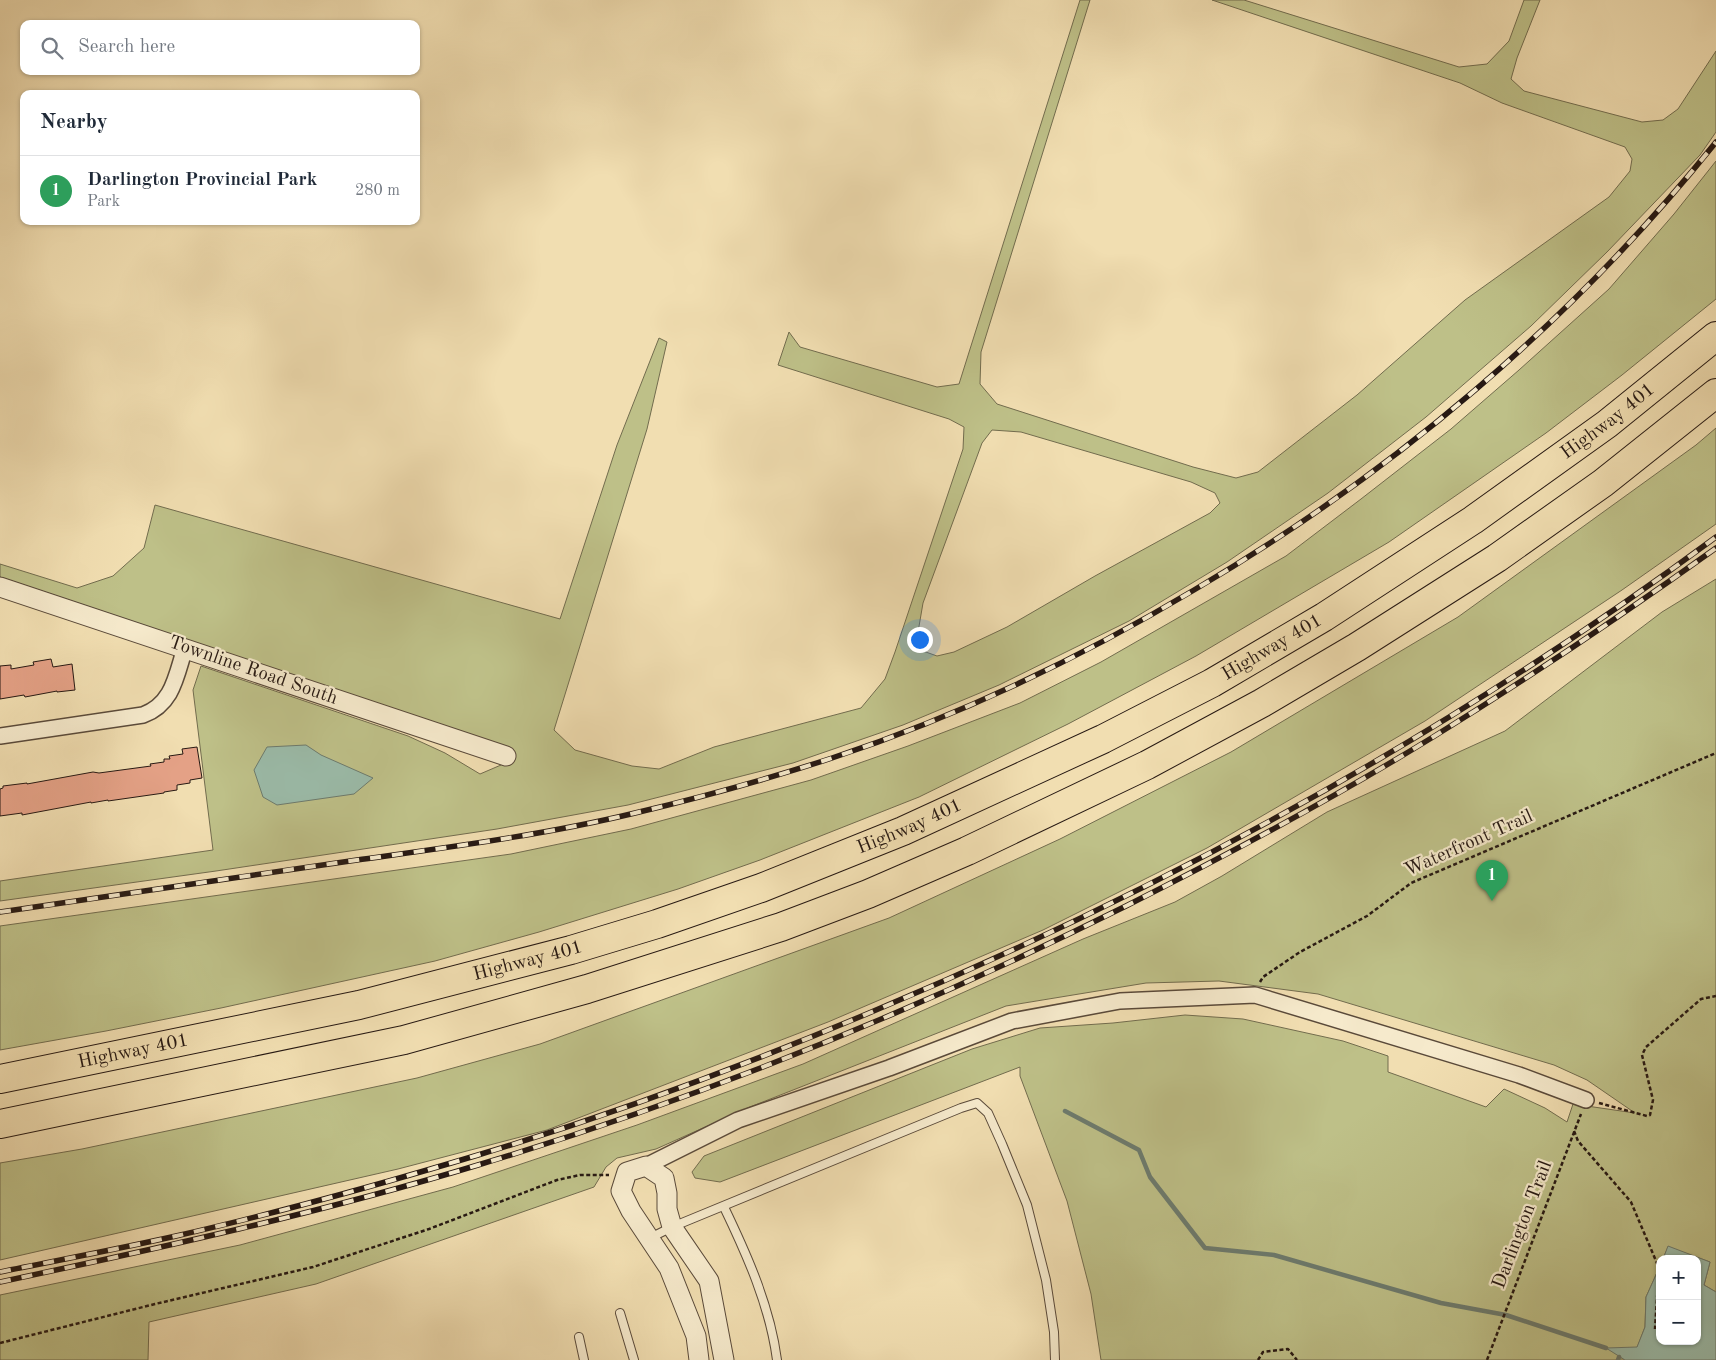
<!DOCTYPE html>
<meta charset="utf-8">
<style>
body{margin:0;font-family:"Old Standard TT",serif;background:#f6f6f7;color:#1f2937}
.controls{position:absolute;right:15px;bottom:15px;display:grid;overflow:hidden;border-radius:10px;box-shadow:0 1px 4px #0004}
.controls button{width:45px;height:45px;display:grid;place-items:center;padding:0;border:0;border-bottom:1px solid #e0e1e3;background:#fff;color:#1f2937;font:25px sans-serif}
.you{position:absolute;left:919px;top:639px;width:18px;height:18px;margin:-12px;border:4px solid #fff;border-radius:50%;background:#1a73e8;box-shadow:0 0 0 8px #1a73e833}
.badge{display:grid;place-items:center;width:32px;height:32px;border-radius:50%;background:#8f2418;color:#fff;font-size:16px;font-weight:700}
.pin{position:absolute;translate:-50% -41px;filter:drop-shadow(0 1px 2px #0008)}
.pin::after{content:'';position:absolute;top:26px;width:18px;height:15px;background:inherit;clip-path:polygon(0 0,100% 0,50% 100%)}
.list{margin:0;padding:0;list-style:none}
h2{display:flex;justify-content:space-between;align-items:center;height:65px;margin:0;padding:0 20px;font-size:21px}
h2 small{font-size:16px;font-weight:400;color:#747a83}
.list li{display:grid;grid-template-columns:32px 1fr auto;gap:15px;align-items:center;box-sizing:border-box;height:70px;padding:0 20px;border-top:1px solid #e0e1e3}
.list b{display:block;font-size:19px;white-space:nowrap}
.list p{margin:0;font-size:16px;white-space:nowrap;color:#747a83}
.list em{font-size:16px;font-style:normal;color:#747a83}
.icon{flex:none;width:28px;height:28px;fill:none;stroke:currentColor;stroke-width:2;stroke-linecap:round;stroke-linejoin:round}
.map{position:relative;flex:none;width:1716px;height:1360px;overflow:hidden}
.search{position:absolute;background:#fff;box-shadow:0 1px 4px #0004;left:20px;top:20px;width:400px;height:55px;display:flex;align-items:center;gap:12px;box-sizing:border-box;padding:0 18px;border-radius:10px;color:#747a83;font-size:19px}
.panel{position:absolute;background:#fff;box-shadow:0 1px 4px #0004;left:20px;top:90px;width:400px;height:135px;border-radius:10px}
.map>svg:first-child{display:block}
.green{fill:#bec088;stroke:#726c4e;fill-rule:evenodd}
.water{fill:#9bbcaa;stroke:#6d7b6e}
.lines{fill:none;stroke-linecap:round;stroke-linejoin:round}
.stream{stroke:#6d7b6e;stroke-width:4.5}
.building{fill:#e4a186;stroke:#271913}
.service-casing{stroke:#5a4a3a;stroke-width:10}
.minor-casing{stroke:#5a4a3a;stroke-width:18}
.tertiary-casing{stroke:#5a4a3a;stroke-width:21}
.motorway-casing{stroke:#271913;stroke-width:30}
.path{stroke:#271913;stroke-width:2.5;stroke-dasharray:4 2.5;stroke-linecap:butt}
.service{stroke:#f6eacc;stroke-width:8}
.minor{stroke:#f6eacc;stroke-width:15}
.tertiary{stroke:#f6eacc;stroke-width:19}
.motorway{stroke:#f1deb1;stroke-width:28}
.rail-casing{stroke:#271913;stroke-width:5.5}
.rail{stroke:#f6eacc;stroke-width:4;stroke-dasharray:11;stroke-linecap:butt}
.labels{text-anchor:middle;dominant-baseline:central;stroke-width:4.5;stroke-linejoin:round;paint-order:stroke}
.street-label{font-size:19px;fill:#271913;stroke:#f6eacc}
</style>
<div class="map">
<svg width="1716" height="1360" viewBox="0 0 1716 1360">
<rect width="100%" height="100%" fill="#f1deb1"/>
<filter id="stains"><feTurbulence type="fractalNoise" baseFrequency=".004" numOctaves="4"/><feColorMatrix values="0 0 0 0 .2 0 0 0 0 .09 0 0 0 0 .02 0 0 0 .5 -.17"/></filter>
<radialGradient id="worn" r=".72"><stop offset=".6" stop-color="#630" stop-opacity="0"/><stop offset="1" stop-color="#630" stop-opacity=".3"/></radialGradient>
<!-- green -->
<g class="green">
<path d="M1080 0H1090L981 352 980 384 997 404 1193 467 1236 478 1258 472 1357 395 1465 300 1609 197 1630 171 1632 159 1625 147 1502 103 1460 83 1212 0H1244L1459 67 1487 64 1509 41 1524 0H1540L1517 58 1511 79 1524 91 1642 122 1663 120 1678 109 1716 51V132L1700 155 1607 252 1531 326 1426 417 1328 493 1227 562 1129 621 999 685 903 725 793 763 628 805 497 829 216 871 0 901V881L213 850 193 690 201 666 408 736 445 753 480 774 501 765 504 746 0 577V564L77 588 113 576 144 548 155 505 560 619 617 445 659 338 667 342 647 429 554 730 575 750 632 766 659 769 714 747 861 708 885 679 895 652 963 449 964 427 949 419 778 365 789 332 800 347 937 387 959 384ZM992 430 1021 432 1191 482 1215 493 1220 503 1210 513 1095 576 1007 627 954 652 937 656 923 651 917 638 923 603 982 443Z"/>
<path d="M1716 161V299L1622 375 1546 433 1389 542 1196 656 1068 724 919 797 760 860 678 889 539 932 435 961 221 1008 106 1031 0 1050V926L511 854 631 829 811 780 908 746 1020 703 1101 662 1286 556 1361 499 1451 429 1519 370 1609 289 1674 214Z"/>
<path d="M1716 428V524L1622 590 1425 721 1207 848 1043 930 828 1022 547 1130 398 1169 0 1260V1163L82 1149 417 1078 540 1044 889 918 1060 839 1231 752 1458 617 1696 445Z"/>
<path d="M1716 579V1292L1704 1285 1710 1262 1668 1247 1663 1259H1660V1266L1646 1297 1645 1327 1637 1348 1620 1357 1625 1360H1101L1091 1294 1067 1201 1020 1076V1067L720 1182 695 1178 692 1172 704 1156 972 1049 1040 1028 1113 1023 1185 1015 1243 1019 1343 1041 1388 1056V1072L1486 1107 1504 1089 1545 1108 1567 1122 1573 1104 1635 1113 1587 1080 1554 1065 1318 994 1219 981 1146 983 1006 1006 750 1107 656 1149 617 1158 606 1167 594 1187 316 1284 149 1322 148 1360H0V1295L240 1245 453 1187 637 1125 803 1064 1083 939 1175 902 1222 876 1327 812 1505 731 1662 612Z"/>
</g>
<!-- water -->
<g class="water">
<path d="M306 745 321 755 373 778 354 794 277 805 263 797 254 770 267 747Z"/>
<path d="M1668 1246 1710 1262 1704 1285 1716 1292V1360H1625L1606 1348 1637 1347 1645 1327 1646 1297 1660 1266V1341H1697V1259H1663Z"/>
</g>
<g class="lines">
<!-- stream -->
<g class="stream">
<path d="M1065 1111 1139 1150 1150 1177 1205 1248 1274 1255 1441 1303 1506 1315 1606 1348"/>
<path d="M1618 1360 1619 1357"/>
</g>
</g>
<!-- building -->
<g class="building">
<path d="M51 659 53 667 72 664 75 690 57 692V691L25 697 24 695 0 699V666L11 665V669L34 665 33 662Z"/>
<path d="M197 747 202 778 190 780V783L177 785V790L164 792V793L108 801V800L91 803V802L22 815V813L0 816V789L3 788V786L27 783V784L93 772 99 773 151 766 150 764 164 762V759H170L169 756 183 754 182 749Z"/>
</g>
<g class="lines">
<defs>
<g id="service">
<path d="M724 1207C747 1255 770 1306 777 1360"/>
<path d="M650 1238 672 1227 961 1108 977 1103 988 1113 1002 1144 1027 1205 1046 1280 1054 1332 1055 1360"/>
<path d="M620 1313 634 1360"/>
<path d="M579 1337 584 1360"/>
</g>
<g id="minor">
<path d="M0 736 143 715C173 704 176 676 185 648"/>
<path d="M646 1166 738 1120 889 1068 1012 1021 1120 1001 1255 995 1519 1075 1586 1100"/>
</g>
<g id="tertiary">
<path d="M0 587 506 756"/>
<path d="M699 1360 696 1336 669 1268 631 1211 621 1191 627 1172 646 1166 664 1178 667 1193V1209L672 1227 709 1281 724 1360"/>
</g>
<g id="motorway">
<path id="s1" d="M0 1079 359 1005 571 950 657 924 761 888 903 831 1103 739 1212 683 1324 617 1473 520 1607 424 1716 336"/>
<path d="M0 1124 404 1040 587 989 781 927 868 894 967 851 1147 765 1262 703 1357 647 1497 558 1603 483 1716 393"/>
</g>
</defs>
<!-- service casing -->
<use href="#service" class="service-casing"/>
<!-- minor casing -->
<use href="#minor" class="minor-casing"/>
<!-- tertiary casing -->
<use href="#tertiary" class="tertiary-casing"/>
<!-- motorway casing -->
<use href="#motorway" class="motorway-casing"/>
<!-- path -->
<g class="path">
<path d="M1260 982 1263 977 1300 952 1367 916 1411 883 1716 753"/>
<path d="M1599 1103 1647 1116 1650 1115 1653 1100 1642 1055 1646 1047 1701 999 1716 996"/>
<path d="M1574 1131 1578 1141 1631 1202 1659 1268 1655 1329"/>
<path d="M0 1343 155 1304 313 1267 429 1229 557 1180 580 1175H609"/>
<path d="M1258 1360 1263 1352 1288 1349 1297 1360"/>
<path d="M1487 1360 1581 1114"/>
</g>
<!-- service -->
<use href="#service" class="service"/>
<!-- minor -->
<use href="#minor" class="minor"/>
<!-- tertiary -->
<use href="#tertiary" class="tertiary"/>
<!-- motorway -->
<use href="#motorway" class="motorway"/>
<defs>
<g id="rail">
<path d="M0 912C119 895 238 877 357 860 450 847 544 835 635 813 702 797 768 779 832 758 959 716 1080 658 1194 590 1393 473 1572 322 1716 142"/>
<path d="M0 1272C59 1260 118 1249 176 1236 277 1213 378 1185 478 1155 611 1115 741 1067 869 1013 1168 888 1455 730 1716 537"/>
<path d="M0 1282C160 1248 320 1213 478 1165 701 1098 918 1010 1126 906 1231 853 1334 798 1433 737 1530 677 1624 614 1716 548"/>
</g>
</defs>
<!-- rail casing -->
<use href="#rail" class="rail-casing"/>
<!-- rail -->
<use href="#rail" class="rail"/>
</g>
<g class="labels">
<!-- street labels -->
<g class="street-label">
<text stroke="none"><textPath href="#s1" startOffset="1756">Highway 401</textPath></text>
<text stroke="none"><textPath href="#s1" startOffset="1351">Highway 401</textPath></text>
<text transform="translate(253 671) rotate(19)">Townline Road South</text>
<text stroke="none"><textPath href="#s1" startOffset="946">Highway 401</textPath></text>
<text transform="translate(1469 844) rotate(-24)">Waterfront Trail</text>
<text stroke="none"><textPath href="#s1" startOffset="541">Highway 401</textPath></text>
<text stroke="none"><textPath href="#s1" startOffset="136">Highway 401</textPath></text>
<text transform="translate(1523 1225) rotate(-69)">Darlington Trail</text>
</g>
</g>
<rect width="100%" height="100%" filter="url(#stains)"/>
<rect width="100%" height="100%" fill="url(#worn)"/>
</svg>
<div class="controls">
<button>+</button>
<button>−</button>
</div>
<div class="you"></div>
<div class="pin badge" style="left:1492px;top:901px;background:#2e9e5b">1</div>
<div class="search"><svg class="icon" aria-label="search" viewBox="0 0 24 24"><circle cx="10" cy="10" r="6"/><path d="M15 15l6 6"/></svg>Search here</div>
<section class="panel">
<h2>Nearby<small></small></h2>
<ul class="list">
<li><span class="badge" style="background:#2e9e5b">1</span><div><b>Darlington Provincial Park</b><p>Park</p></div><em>280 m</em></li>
</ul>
</section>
</div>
